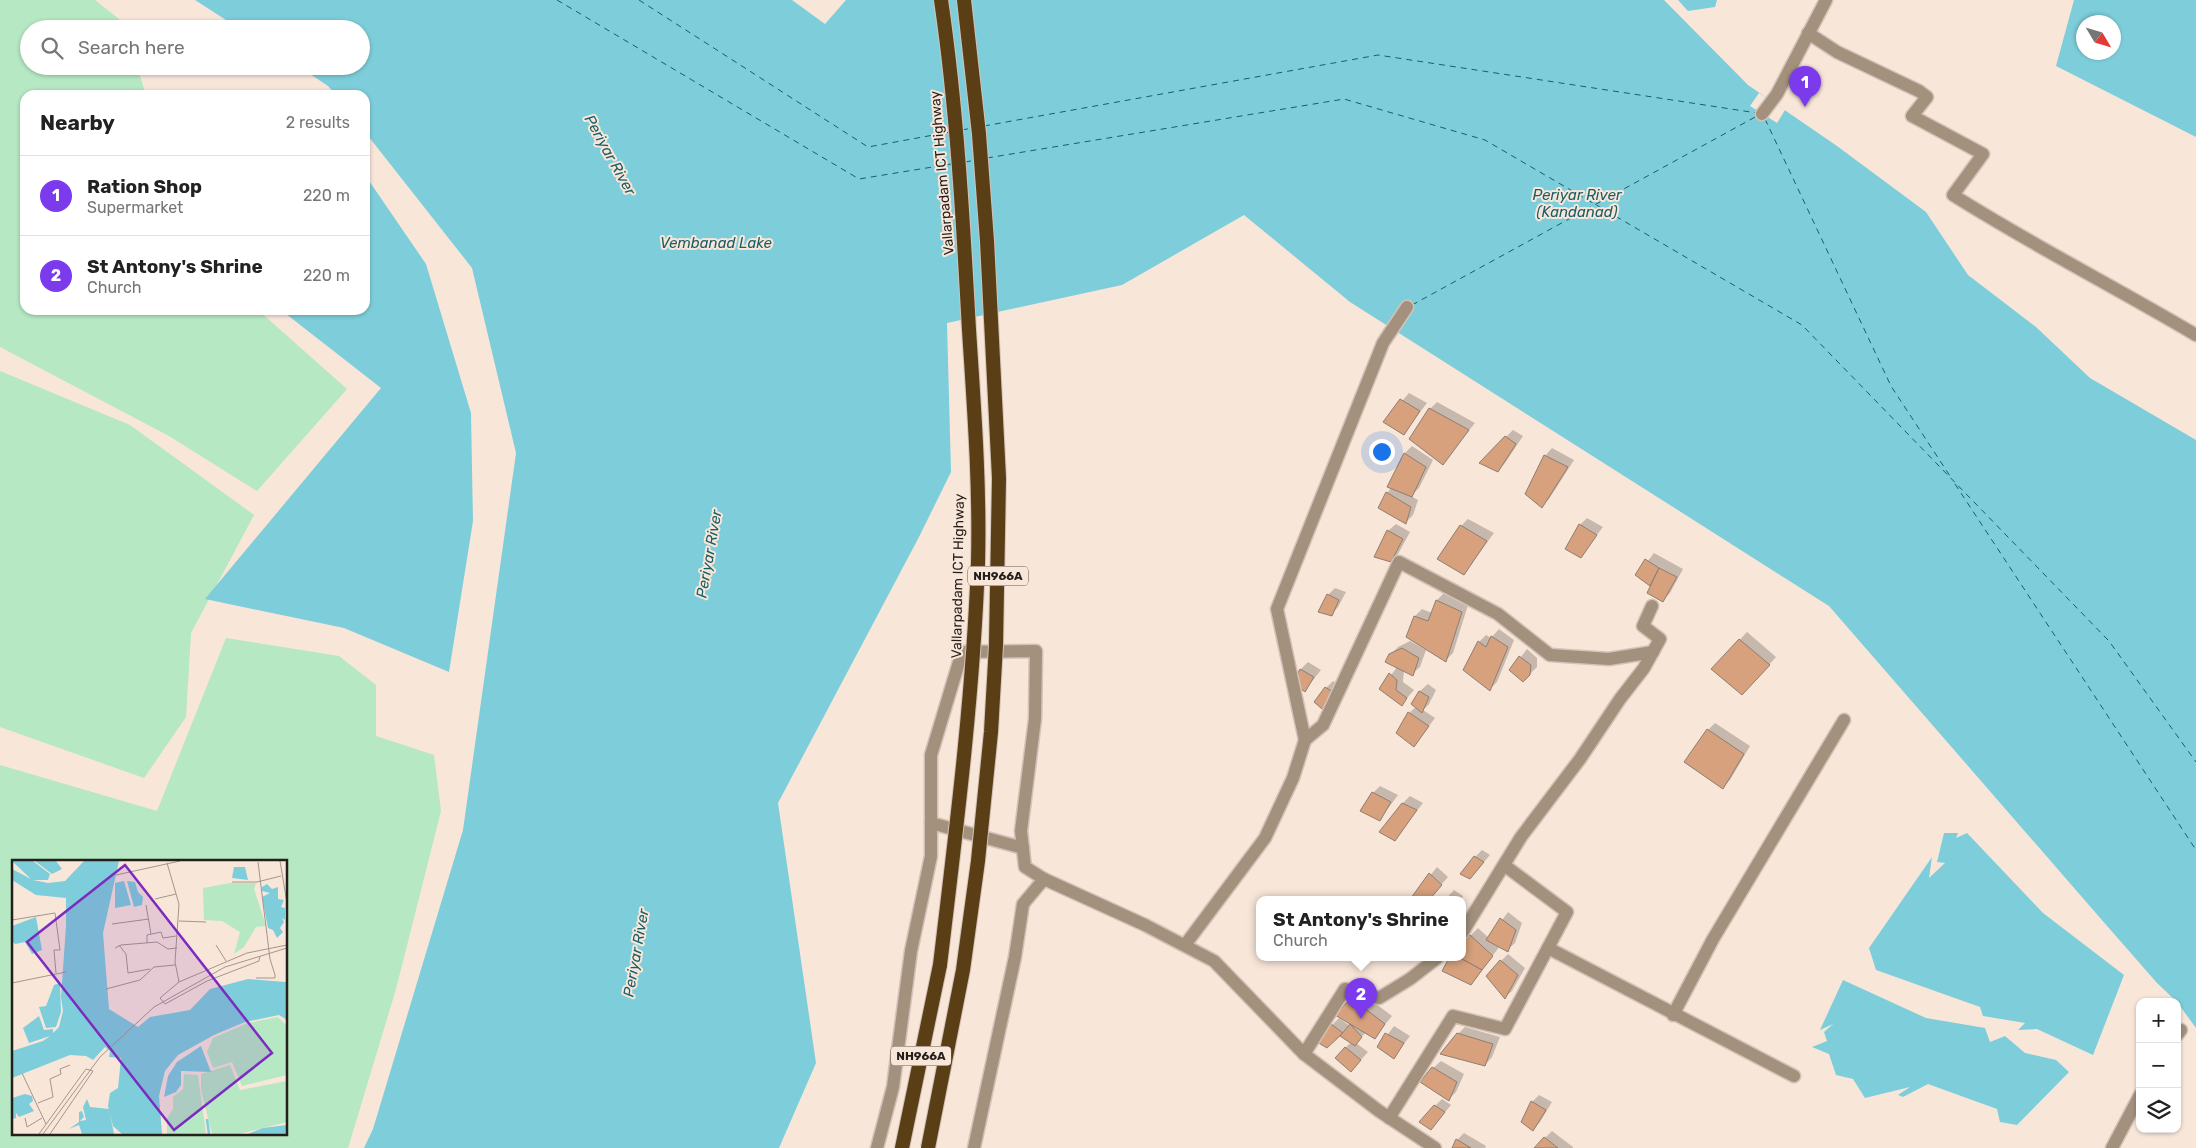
<!DOCTYPE html>
<meta charset="utf-8">
<style>
body{margin:0;font-family:Rubik,sans-serif;background:#f2f2f2;color:#222}
.controls{position:absolute;right:15px;bottom:15px;display:grid;overflow:hidden;border-radius:10px;box-shadow:0 1px 4px #0004}
.controls button{width:45px;height:45px;display:grid;place-items:center;padding:0;border:0;border-bottom:1px solid #e0e0e0;background:#fff;color:#222;font:25px sans-serif}
.compass{position:absolute;left:2076px;top:15px;width:45px;height:45px;border-radius:50%;background:#fff;box-shadow:0 1px 4px #0004;rotate:128deg}
.you{position:absolute;left:1381px;top:451px;width:18px;height:18px;margin:-12px;border:4px solid #fff;border-radius:50%;background:#1a73e8;box-shadow:0 0 0 8px #1a73e833}
.badge{display:grid;place-items:center;width:32px;height:32px;border-radius:50%;background:#7c3aed;color:#fff;font-size:16px;font-weight:700}
.pin{position:absolute;translate:-50% -41px;filter:drop-shadow(0 1px 2px #0008)}
.pin::after{content:'';position:absolute;top:26px;width:18px;height:15px;background:inherit;clip-path:polygon(0 0,100% 0,50% 100%)}
.popup{position:absolute;left:1256px;top:896px;width:210px;height:65px;box-sizing:border-box;display:grid;place-content:center;border-radius:10px;background:#fff;filter:drop-shadow(0 1px 4px #0005);font-size:16px;white-space:nowrap;color:#767676}
.popup b{font-size:19px;color:#222}
.popup::after{content:'';position:absolute;left:50%;top:100%;margin-left:-10px;border:10px solid transparent;border-top-color:#fff}
.list{margin:0;padding:0;list-style:none}
h2{display:flex;justify-content:space-between;align-items:center;height:65px;margin:0;padding:0 20px;font-size:21px}
h2 small{font-size:16px;font-weight:400;color:#767676}
.list li{display:grid;grid-template-columns:32px 1fr auto;gap:15px;align-items:center;box-sizing:border-box;height:80px;padding:0 20px;border-top:1px solid #e0e0e0}
.list b{display:block;font-size:19px;white-space:nowrap}
.list p{margin:0;font-size:16px;white-space:nowrap;color:#767676}
.list em{font-size:16px;font-style:normal;color:#767676}
.icon{flex:none;width:28px;height:28px;fill:none;stroke:currentColor;stroke-width:2;stroke-linecap:round;stroke-linejoin:round}
.map{position:relative;flex:none;width:2196px;height:1148px;overflow:hidden}
.search{position:absolute;background:#fff;box-shadow:0 1px 4px #0004;left:20px;top:20px;width:350px;height:55px;display:flex;align-items:center;gap:12px;box-sizing:border-box;padding:0 18px;border-radius:28px;color:#767676;font-size:19px}
.panel{position:absolute;background:#fff;box-shadow:0 1px 4px #0004;left:20px;top:90px;width:350px;height:225px;border-radius:15px}
.map>svg:first-child{display:block}
.green{fill:#b5e8c3;fill-rule:evenodd}
.water{fill:#7dceda;fill-rule:evenodd}
.pier{fill:#f8e6d9}
.shadow{fill:#0003}
.lines{fill:none;stroke-linecap:round;stroke-linejoin:round}
.ferry{stroke:#1a5e67;stroke-width:1;stroke-dasharray:6 5;stroke-linecap:butt}
.building{fill:#d6a17c;stroke:#8e7e73}
.minor-casing{stroke:#d2c2b7;stroke-width:15}
.trunk-casing{stroke:#d2c2b7;stroke-width:16}
.minor{stroke:#a3917d;stroke-width:12}
.trunk{stroke:#5a3e16;stroke-width:14}
.trunk-bridge-casing{stroke:#d2c2b7;stroke-width:16;stroke-linecap:butt}
.trunk-bridge{stroke:#5a3e16;stroke-width:14}
.labels{text-anchor:middle;dominant-baseline:central;stroke-width:4;stroke-linejoin:round;paint-order:stroke}
.shield{fill:#f8e6d9;stroke:#645a53;stroke-width:1}
.shield-label{font-size:12px;font-weight:bold;fill:#251e1a}
.street-label{font-size:14px;fill:#251e1a;stroke:#f8e6d9}
.water-label{font-size:15px;font-style:italic;fill:#1a5e67;stroke:#f8e6d9}
.inset-river{fill:none;stroke:#7dceda;stroke-width:2.5}
.inset-road{fill:none;stroke:#a4968d;stroke-width:1}
.view{fill:#7b2cbf;fill-opacity:0.15;stroke:#7b2cbf;stroke-width:2.5}
.inset-edge{fill:none;stroke:#251e1a;stroke-width:2.5}
</style>
<div class="map">
<svg width="2196" height="1148" viewBox="0 0 2196 1148">
<rect width="100%" height="100%" fill="#f8e6d9"/>
<!-- green -->
<g class="green">
<path d="M0 0H95L124 23 126 29H29V66H137L146 95H25V310H258L347 389 257 491 169 436 0 347Z"/>
<path d="M0 371 130 425 254 515 191 633 186 717 144 778 0 727Z"/>
<path d="M226 638 339 656 376 685V736L434 755 441 811 396 989 349 1145 348 1148H0V765L157 811ZM14 862H286V1134H14Z"/>
</g>
<!-- water -->
<g class="water">
<path d="M195 0H792L825 24 846 0H1664L1748 85 1837 146 1926 212 1968 275 2036 327 2090 378 2196 440V1028L2177 1002 2157 983 2101 919 1829 606 1350 302 1244 215 1122 285 947 323 951 472 919 537 778 803 816 1063 779 1148H364L373 1129 463 830 516 453 472 268 365 132V95H336L328 86 298 66H361V29H240Z"/>
<path d="M1678 0H1717L1715 7 1688 11Z"/>
<path d="M2074 0H2196V137L2056 66ZM2114 22V52H2084V22Z"/>
<path d="M365 175 426 264 471 413 473 521 449 672 344 628 205 599 381 388 281 310H365Z"/>
<path d="M1944 833H1958L1956 838 1967 833 2043 913 2124 975 2093 1055 2037 1029 2018 1030 2025 1023 1983 1016 1980 1007 1876 970 1869 948 1932 857 1929 878 1945 863 1937 862Z"/>
<path d="M1843 980 1926 1018 1985 1028 1990 1042 2005 1036 2025 1053 2056 1060 2069 1072 2017 1125 2000 1122 1997 1109 1928 1084 1903 1097 1898 1095 1910 1087 1865 1098 1853 1079 1836 1075 1829 1054 1812 1047 1827 1041 1824 1032 1833 1024 1820 1030Z"/>
</g>
<!-- pier -->
<path class="pier" d="M1759 93 1785 110 1777 123 1750 106Z"/>
<!-- shadow -->
<g class="shadow">
<path d="M1409 393 1427 403 1404 433 1385 421Z"/>
<path d="M1437 402 1475 423 1443 463 1430 409Z"/>
<path d="M1513 430 1523 436 1505 463 1498 470 1481 462Z"/>
<path d="M1412 446 1433 460 1419 488 1411 496 1418 500 1413 515 1406 522 1387 493 1392 487 1389 486 1405 453Z"/>
<path d="M1552 448 1574 460 1549 499 1542 506 1527 494 1545 456Z"/>
<path d="M1587 518 1603 527 1580 557V525Z"/>
<path d="M1468 519 1494 533 1464 574 1461 526Z"/>
<path d="M1396 524 1410 532 1398 554 1390 561 1376 556 1388 531Z"/>
<path d="M1654 553 1683 569 1670 593 1663 600 1652 585 1637 575Z"/>
<path d="M1335 588 1346 592 1338 607 1331 615 1328 595Z"/>
<path d="M1444 593 1468 605 1453 653 1446 660 1408 636 1415 616 1422 609 1432 613 1437 600Z"/>
<path d="M1499 629 1514 640 1497 682 1490 689 1464 669 1479 642 1486 635 1491 638Z"/>
<path d="M1747 632 1776 657 1750 686 1713 669Z"/>
<path d="M1410 641 1426 650 1420 667 1412 674 1404 670 1403 682 1414 690 1402 704 1381 689 1397 667 1390 655 1398 647Z"/>
<path d="M1527 649 1537 658V667L1523 681 1511 670Z"/>
<path d="M1308 662 1321 670 1305 690 1294 683 1301 669Z"/>
<path d="M1333 681 1339 685 1328 712 1326 688Z"/>
<path d="M1428 684 1436 690 1429 704 1423 710 1435 718 1414 746 1409 713 1416 707 1413 704 1420 691Z"/>
<path d="M1715 723 1750 746 1730 780 1723 787 1708 730Z"/>
<path d="M1380 786 1398 795 1380 819 1373 793Z"/>
<path d="M1410 796 1423 803 1394 840 1402 804Z"/>
<path d="M1482 850 1490 855 1477 870 1475 857Z"/>
<path d="M1437 867 1448 877 1428 900H1417L1413 897Z"/>
<path d="M1454 890 1463 896 1460 900H1445Z"/>
<path d="M1508 912 1522 923 1515 943 1507 950 1500 946 1471 984 1443 971 1450 958H1462V944L1478 928 1489 938Z"/>
<path d="M1508 954 1525 968 1512 991 1505 997 1501 961Z"/>
<path d="M1359 991 1392 1016 1375 1037 1366 1032 1356 1043 1368 1052 1358 1063 1337 1057 1351 1042 1339 1035 1332 1025 1339 1018 1350 1026 1352 1023V999Z"/>
<path d="M1394 1026 1410 1036 1394 1057 1379 1046Z"/>
<path d="M1465 1027 1500 1037 1492 1057 1485 1065 1458 1034Z"/>
<path d="M1441 1061 1464 1074 1456 1092 1449 1099 1433 1068Z"/>
<path d="M1539 1095 1552 1102 1540 1122 1533 1130 1532 1102Z"/>
<path d="M1442 1099 1451 1105 1431 1129 1435 1106Z"/>
<path d="M1552 1131 1573 1147V1148H1535Z"/>
<path d="M1464 1133 1486 1146 1485 1148H1454L1457 1140Z"/>
</g>
<g class="lines">
<!-- ferry -->
<g class="ferry">
<path d="M557 0 859 179 951 164"/>
<path d="M639 0 868 147 950 132"/>
<path d="M1765 119 1891 386 1950 476"/>
<path d="M984 126 1378 55 1757 113"/>
<path d="M962 130 972 128"/>
<path d="M987 158 1344 99 1485 140 1802 325 2109 641 2196 762"/>
<path d="M965 162 976 160"/>
<path d="M1412 305 1757 116"/>
<path d="M1955 484 2196 850"/>
</g>
</g>
<!-- building -->
<g class="building">
<path d="M1400 399 1420 411 1404 435 1383 422Z"/>
<path d="M1429 408 1469 430 1443 465 1409 439Z"/>
<path d="M1505 436 1516 444 1498 472 1479 463Z"/>
<path d="M1404 453 1426 467 1412 497 1387 487Z"/>
<path d="M1544 455 1568 467 1542 508 1525 494Z"/>
<path d="M1386 492 1411 507 1406 524 1378 508Z"/>
<path d="M1579 524 1597 535 1581 558 1565 549Z"/>
<path d="M1460 525 1487 541 1464 575 1437 559Z"/>
<path d="M1387 530 1403 539 1391 562 1374 557Z"/>
<path d="M1645 559 1659 568 1650 586 1635 575Z"/>
<path d="M1659 568 1677 577 1663 602 1647 593Z"/>
<path d="M1327 594 1339 600 1332 616 1318 612Z"/>
<path d="M1436 600 1462 612 1446 662 1406 637 1414 616 1428 621Z"/>
<path d="M1491 636 1508 647 1490 691 1463 670 1478 641 1486 647Z"/>
<path d="M1739 639 1770 665 1742 695 1711 669Z"/>
<path d="M1402 648 1419 658 1413 676 1385 662 1389 654Z"/>
<path d="M1519 656 1531 665 1530 675 1523 682 1509 670Z"/>
<path d="M1300 669 1314 677 1305 692 1293 683Z"/>
<path d="M1389 673 1397 680 1396 690 1407 698 1402 706 1379 689Z"/>
<path d="M1325 687 1333 692 1328 714 1314 702Z"/>
<path d="M1419 691 1429 697 1422 713 1411 704Z"/>
<path d="M1408 712 1429 726 1414 747 1396 733Z"/>
<path d="M1707 729 1744 754 1723 789 1684 762Z"/>
<path d="M1372 792 1391 802 1380 821 1360 811Z"/>
<path d="M1402 803 1417 810 1395 841 1379 832Z"/>
<path d="M1474 856 1484 862 1470 879 1460 874Z"/>
<path d="M1429 873 1442 885 1429 900H1415L1411 898Z"/>
<path d="M1500 918 1516 930 1508 952 1486 940Z"/>
<path d="M1470 935 1493 956 1482 970 1460 958H1462V942Z"/>
<path d="M1449 958H1460L1482 970 1471 985 1442 971Z"/>
<path d="M1500 960 1518 975 1505 999 1486 976Z"/>
<path d="M1351 998 1385 1024 1375 1039 1335 1015Z"/>
<path d="M1331 1024 1343 1033 1327 1048 1317 1042Z"/>
<path d="M1350 1024 1362 1037 1355 1046 1340 1036Z"/>
<path d="M1385 1033 1404 1043 1394 1059 1377 1047Z"/>
<path d="M1457 1033 1493 1044 1485 1066 1440 1054Z"/>
<path d="M1345 1047 1361 1060 1351 1072 1335 1058Z"/>
<path d="M1432 1067 1457 1082 1449 1101 1420 1082Z"/>
<path d="M1531 1101 1546 1110 1533 1131 1521 1122Z"/>
<path d="M1434 1105 1445 1112 1431 1130 1419 1122Z"/>
<path d="M1544 1137 1558 1148H1534Z"/>
<path d="M1456 1139 1471 1148H1452Z"/>
</g>
<g class="lines">
<defs>
<g id="minor">
<path d="M1808 33 1837 52 1919 91 1927 97 1912 116 1983 154 1953 195C2032 245 2115 287 2196 335"/>
<path d="M1762 114 1777 94 1826 0"/>
<path d="M1305 740 1323 725 1399 562 1498 614 1550 655 1609 659 1653 652"/>
<path d="M931 823 1023 848"/>
<path d="M1462 933 1521 837 1580 759 1620 699 1644 668 1660 639 1643 626 1652 606"/>
<path d="M1185 945 1265 838 1293 778 1305 740 1277 609 1383 343 1407 307"/>
<path d="M1548 948 1794 1076"/>
<path d="M1673 1015 1713 939 1844 720"/>
<path d="M2177 1035 2181 1030"/>
<path d="M1304 1054 1345 989 1379 998 1410 979 1437 958"/>
<path d="M1389 1118 1453 1016 1505 1029 1567 912 1504 865"/>
<path d="M877 1148 893 1087 911 951 931 856V755L962 652 1036 651 1035 719 1021 831 1025 867 1044 879"/>
<path d="M974 1148 1015 957 1023 904 1044 879 1145 925 1214 961 1304 1054 1379 1111 1435 1148"/>
<path d="M2112 1148 2140 1095"/>
</g>
<path id="trunk" d="M902 1148 940 965"/>
</defs>
<!-- minor casing -->
<use href="#minor" class="minor-casing"/>
<!-- trunk casing -->
<use href="#trunk" class="trunk-casing"/>
<!-- minor -->
<use href="#minor" class="minor"/>
<!-- trunk -->
<use href="#trunk" class="trunk"/>
<defs>
<g id="trunk-bridge">
<path d="M940 965C956 831 973 698 978 563 980 485 974 407 969 330 963 220 957 109 941 0"/>
<path d="M928 1148 963 970 978 861 991 732 996 645 999 478 987 241 979 134 964 0"/>
</g>
</defs>
<!-- trunk-bridge casing -->
<use href="#trunk-bridge" class="trunk-bridge-casing"/>
<!-- trunk-bridge -->
<use href="#trunk-bridge" class="trunk-bridge"/>
</g>
<g class="labels">
<!-- shield labels -->
<g class="shield">
<rect x="968" y="566.5" width="60" height="19" rx="4"/>
<rect x="891" y="1046.5" width="60" height="19" rx="4"/>
</g>
<g class="shield-label">
<text x="998" y="576">NH966A</text>
<text x="921" y="1056">NH966A</text>
</g>
<!-- street labels -->
<g class="street-label">
<text transform="translate(942 173) rotate(-95)">Vallarpadam ICT Highway</text>
<text transform="translate(958 576) rotate(-89)">Vallarpadam ICT Highway</text>
</g>
<!-- water labels -->
<g class="water-label">
<text transform="translate(610 155) rotate(61)">Periyar River</text>
<text x="1577" y="195">Periyar River<tspan x="1577" dy="17">(Kandanad)</tspan></text>
<text x="716" y="243">Vembanad Lake</text>
<text transform="translate(709 554) rotate(-80)">Periyar River</text>
<text transform="translate(636 953) rotate(-80)">Periyar River</text>
</g>
</g>
<!-- overview -->
<g transform="translate(12 860)">
<rect width="275" height="275" fill="#f8e6d9"/>
<path d="M218 23H244L242 29 254 66 244 67 232 87 222 94 228 72 210 61 192 60 191 28ZM266 157 275 166V215L230 226 220 202 201 208 195 192 201 178 236 163ZM218 205 228 230 275 221V262L227 274H200L189 230V214ZM172 214 186 215 194 274H155V258L161 249V237L171 229Z" fill="#b5e8c3"/>
<path d="M0 1H21L38 14 36 20H21L36 23 53 21 72 1H107L91 73 97 149 126 167 138 157 178 150 198 129 236 119 274 122 275 106V160L267 155 233 162 202 175 166 195 153 211 147 236 150 274H110L101 266 96 246 98 233 106 228 109 198 97 197 98 191 93 187 81 200 74 196 58 195 0 218V191L31 181 38 176 17 183 11 168 27 156 32 170 41 169V173L47 167 51 151 49 137 54 66V38L24 35 0 20V9L19 19ZM23 1H44L50 9 40 14ZM222 7H233L236 20 220 18ZM112 21 119 45 103 48V23ZM115 21 123 22 126 32 131 37 130 45 122 47ZM255 24 260 29 266 27V39L272 40 269 47 273 48V60L270 58 272 62 268 68 271 72 265 78 261 70 256 68 250 37 258 33 250 31V27ZM24 57 30 90 20 94 13 82 3 84 0 81V66ZM48 123 49 152 44 167 34 168 27 147 34 146 42 125ZM189 186 199 212 169 211V225L164 232 152 237 156 216 165 202ZM13 234 20 236 21 241 17 244 22 251 7 257 4 253V258L0 259V238ZM75 239 78 247 97 249 102 274H70L67 265 57 269 67 262V252L70 251 72 257 68 261 74 260 71 247ZM275 265V274H236L251 268Z" fill="#7dceda"/>
<path class="inset-river" d="M90 1 76 47 69 94 74 133 80 148 108 174M0 13 15 22 43 31 66 27 84 12 100 15M73 68 89 20 101 15M54 111 71 74M54 112 74 148 106 176M54 112 92 128M113 178 120 184 130 274M111 181 116 186 123 274M2 193 10 212M195 259 197 274"/>
<path class="inset-road" d="M268 1 275 43M155 3 167 44 163 102 167 122 235 93 275 85M104 15 168 1M220 22H245L269 16M143 39 164 34M134 45 139 74M0 60 43 53 48 90H42L44 113M167 61 194 62M100 64 137 59M135 83V75L149 72 151 78 164 76M107 85 114 94 116 113 138 109M204 85 214 101M103 88 109 85 145 82 156 89 165 88M244 118H263V115L258 99 246 2M167 122 148 138 153 144 195 121 247 101 248 96M0 123 54 112M94 129 128 120 142 107 163 105M10 213 34 264M26 243 41 237 38 219 49 214 48 209 58 205M13 258 15 267 30 258M27 274 74 209 81 211 38 274M31 274 88 197 142 147 213 107 275 88"/>
<path class="view" d="M113 5 260 193 162 270 15 82Z"/>
<rect width="275" height="275" class="inset-edge"/>
</g>
</svg>
<div class="controls">
<button>+</button>
<button>−</button>
<button><svg class="icon" aria-label="layers" viewBox="0 0 24 24"><path d="M12 4l9 5-9 5-9-5zM3 14l9 5 9-5"/></svg></button>
</div>
<svg class="compass" viewBox="-18 -18 36 36"><path d="M0-13l5 13h-10z" fill="#e53935"/><path d="M0 13l5-13h-10z" fill="#767676"/></svg>
<div class="you"></div>
<div class="pin badge" style="left:1805px;top:107px">1</div>
<div class="pin badge" style="left:1361px;top:1019px">2</div>
<div class="popup"><b>St Antony's Shrine</b>Church</div>
<div class="search"><svg class="icon" aria-label="search" viewBox="0 0 24 24"><circle cx="10" cy="10" r="6"/><path d="M15 15l6 6"/></svg>Search here</div>
<section class="panel">
<h2>Nearby<small>2 results</small></h2>
<ul class="list">
<li><span class="badge">1</span><div><b>Ration Shop</b><p>Supermarket</p></div><em>220 m</em></li>
<li><span class="badge">2</span><div><b>St Antony's Shrine</b><p>Church</p></div><em>220 m</em></li>
</ul>
</section>
</div>
